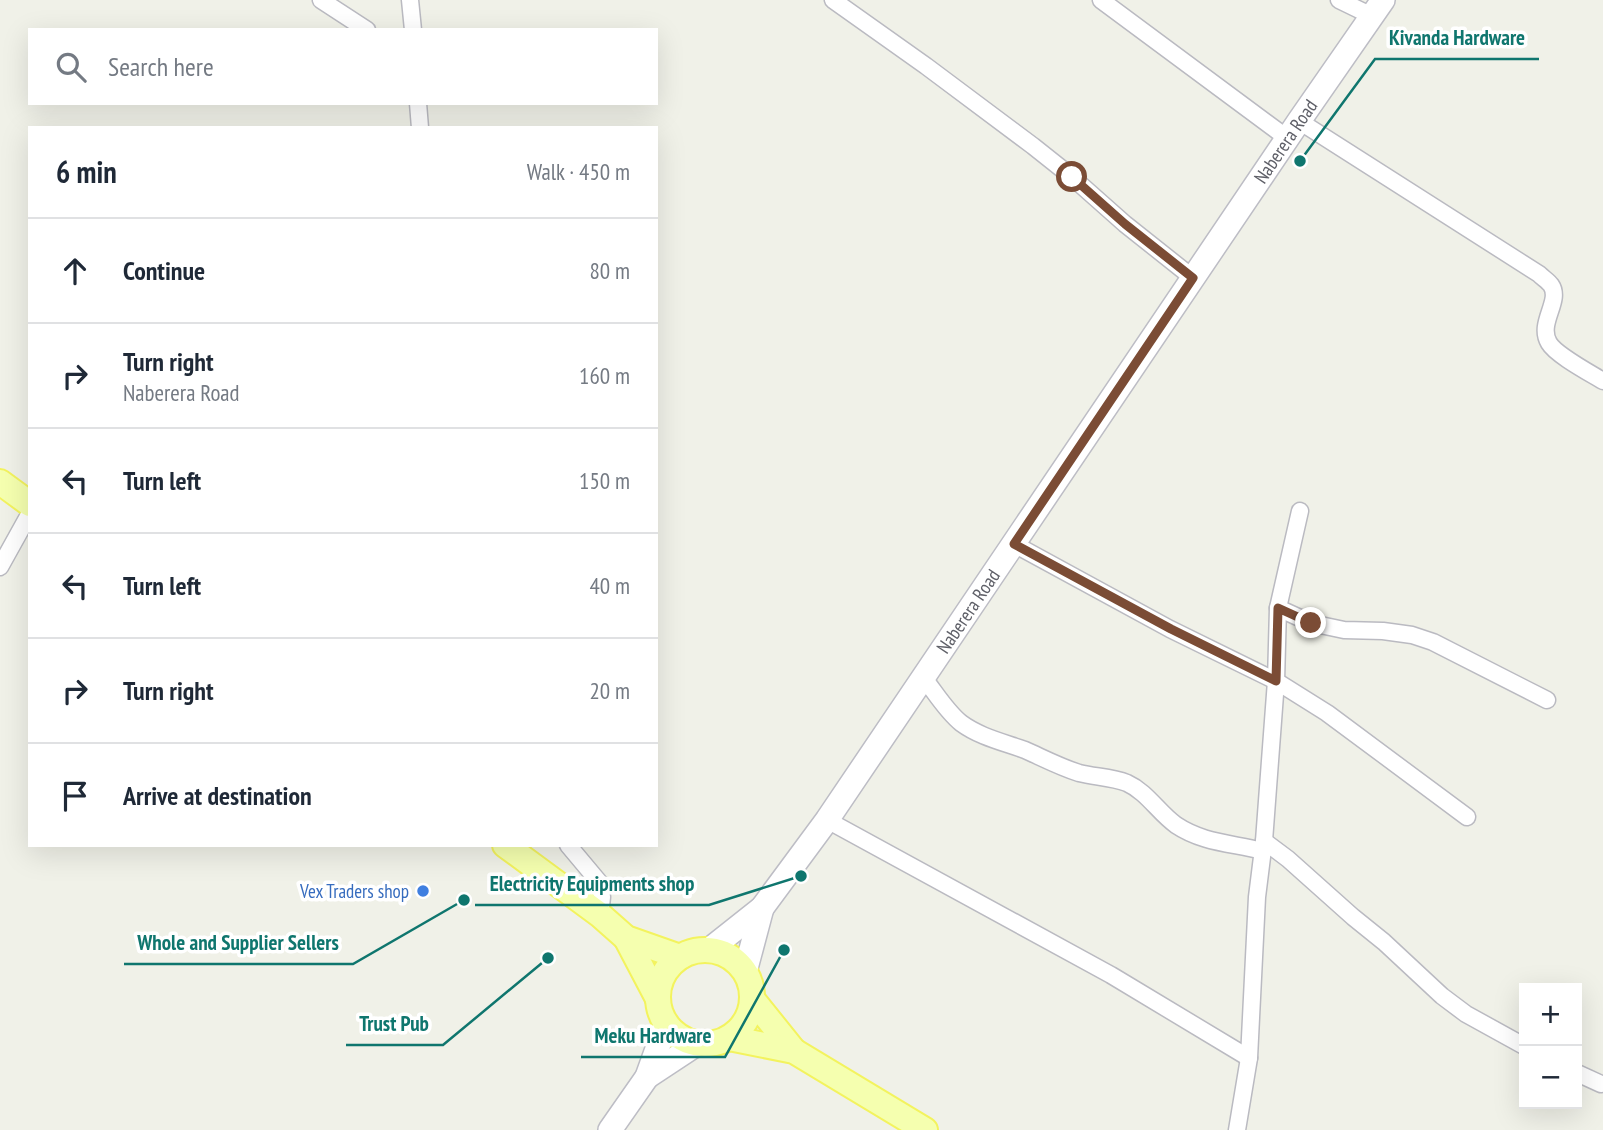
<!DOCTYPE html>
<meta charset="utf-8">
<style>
body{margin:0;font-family:"PT Sans Narrow",sans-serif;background:#f6f6f7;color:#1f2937}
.controls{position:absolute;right:21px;bottom:21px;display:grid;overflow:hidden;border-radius:0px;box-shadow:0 7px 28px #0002}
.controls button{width:63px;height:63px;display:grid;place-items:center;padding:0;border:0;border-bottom:2px solid #e0e1e3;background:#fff;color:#1f2937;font:35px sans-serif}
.stop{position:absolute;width:21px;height:21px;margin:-16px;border:5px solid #7b4c35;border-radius:50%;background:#fff}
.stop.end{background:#7b4c35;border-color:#fff;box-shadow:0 2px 7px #0008}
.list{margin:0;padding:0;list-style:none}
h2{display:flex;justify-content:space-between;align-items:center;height:91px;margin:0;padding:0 28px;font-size:30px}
h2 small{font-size:23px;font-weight:400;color:#747a83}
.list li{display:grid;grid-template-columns:46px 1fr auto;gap:21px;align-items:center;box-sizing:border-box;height:105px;padding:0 28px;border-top:2px solid #e0e1e3}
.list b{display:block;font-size:26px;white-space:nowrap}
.list p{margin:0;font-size:23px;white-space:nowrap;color:#747a83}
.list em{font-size:23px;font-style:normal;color:#747a83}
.icon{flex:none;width:38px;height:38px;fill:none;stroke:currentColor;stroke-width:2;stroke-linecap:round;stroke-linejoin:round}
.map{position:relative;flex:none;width:1603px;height:1130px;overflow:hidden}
.search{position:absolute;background:#fff;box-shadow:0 7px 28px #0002;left:28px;top:28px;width:630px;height:77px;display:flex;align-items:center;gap:18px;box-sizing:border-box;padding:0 24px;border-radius:0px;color:#747a83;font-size:26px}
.panel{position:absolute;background:#fff;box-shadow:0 7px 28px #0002;left:28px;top:126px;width:630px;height:721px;border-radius:0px}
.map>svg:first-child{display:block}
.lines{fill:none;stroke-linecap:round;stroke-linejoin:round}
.street-casing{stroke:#babac1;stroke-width:19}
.secondary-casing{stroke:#bdbdc5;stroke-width:26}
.primary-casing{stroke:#f3f35e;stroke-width:28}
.street{stroke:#fff;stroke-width:16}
.secondary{stroke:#fff;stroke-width:23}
.primary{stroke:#f5ffaf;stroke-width:24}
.route{stroke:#7b4c35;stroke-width:9}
.shop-dot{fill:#3f7fe0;stroke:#fff;stroke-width:2.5}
.labels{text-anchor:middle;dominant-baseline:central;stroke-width:7;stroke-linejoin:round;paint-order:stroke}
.street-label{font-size:19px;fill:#5f6068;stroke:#fff}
.shop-label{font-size:19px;fill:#366cbe;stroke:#fff;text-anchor:end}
.leader{fill:none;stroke:#0f766e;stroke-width:2.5}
.callout-dot{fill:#0f766e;stroke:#fff;stroke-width:2.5}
.callout-label{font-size:21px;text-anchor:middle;font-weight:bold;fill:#0f766e;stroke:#fff;stroke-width:7;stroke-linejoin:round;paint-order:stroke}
</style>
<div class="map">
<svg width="1603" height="1130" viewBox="0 0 1603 1130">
<rect width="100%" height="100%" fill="#f0f1e8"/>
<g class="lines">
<defs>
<g id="street">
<path d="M321 0 367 30"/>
<path d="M410 0 413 30"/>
<path d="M833 0 926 66 1033 146 1072 177 1125 224 1193 278"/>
<path d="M1101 0 1287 138"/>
<path d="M1339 0 1372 16"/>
<path d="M418 103 420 128"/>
<path d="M1299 121 1539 274C1543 278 1548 281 1551 285 1562 301 1537 323 1549 343 1556 355 1590 373 1603 381"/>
<path d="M1014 544 1170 629 1276 681 1327 713 1467 817"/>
<path d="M0 567 30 513"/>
<path d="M1278 608 1311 623 1344 630 1383 631 1412 635 1433 642 1547 700"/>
<path d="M923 677C935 692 946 711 961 723 980 737 1003 742 1025 750 1043 758 1060 767 1079 773 1095 777 1112 777 1127 783 1147 792 1158 812 1176 825 1203 843 1231 843 1263 851"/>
<path d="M827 820 1111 975 1249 1058"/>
<path d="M1264 841 1288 859 1353 917 1384 942 1442 996 1466 1014 1524 1046"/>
<path d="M568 845 599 882 602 897 600 915"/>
<path d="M1577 1073 1601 1084"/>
<path d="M1237 1130 1249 1058 1257 897 1264 841 1276 681 1278 608 1300 511"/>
</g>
<g id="secondary">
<path id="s1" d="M709 950 762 908 827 820 1299 121 1383 0"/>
<path d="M745 972 762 908"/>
<path d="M647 1077 697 1044"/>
<path d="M610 1130 647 1077 666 1024"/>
</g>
<g id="primary">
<path d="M0 482 30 504"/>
<path d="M505 845 600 915 626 938 680 957"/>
<path d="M626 938 657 997"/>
<circle cx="705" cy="997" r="47"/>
<path d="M753 1000 794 1051"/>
<path d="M729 1038 794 1051 925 1130"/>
</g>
</defs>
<!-- street casing -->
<use href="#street" class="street-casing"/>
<!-- secondary casing -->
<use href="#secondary" class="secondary-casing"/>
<!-- primary casing -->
<use href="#primary" class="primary-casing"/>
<!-- street -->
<use href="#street" class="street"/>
<!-- secondary -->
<use href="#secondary" class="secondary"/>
<!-- primary -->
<use href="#primary" class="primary"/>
</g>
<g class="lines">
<!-- route -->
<path class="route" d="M1072 177 1125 224 1193 278 1014 544 1171 629 1276 681 1278 608 1311 623"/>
</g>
<!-- markers -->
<circle class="shop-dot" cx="423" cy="891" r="7"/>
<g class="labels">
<!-- street labels -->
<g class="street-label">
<text stroke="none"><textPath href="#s1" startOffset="996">Naberera Road</textPath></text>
<text stroke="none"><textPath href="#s1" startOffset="429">Naberera Road</textPath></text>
</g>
<!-- shop labels -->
<g class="shop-label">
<text x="409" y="891">Vex Traders shop</text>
</g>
</g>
<!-- callouts -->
<path class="leader" d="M1300 161L1375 59H1539M801 876L709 905H475M464 900L353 964H124M548 958L443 1045H346M784 950L725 1057H581"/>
<g class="callout-dot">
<circle cx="1300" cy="161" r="7"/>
<circle cx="801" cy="876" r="7"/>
<circle cx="464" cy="900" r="7"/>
<circle cx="548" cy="958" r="7"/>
<circle cx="784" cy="950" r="7"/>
</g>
<g class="callout-label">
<text x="1457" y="45">Kivanda Hardware</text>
<text x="592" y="891">Electricity Equipments shop</text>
<text x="238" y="950">Whole and Supplier Sellers</text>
<text x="394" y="1031">Trust Pub</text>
<text x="653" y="1043">Meku Hardware</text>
</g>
</svg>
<div class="controls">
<button>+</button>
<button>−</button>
</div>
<div class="stop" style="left:1072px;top:177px"></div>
<div class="stop end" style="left:1311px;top:623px"></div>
<div class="search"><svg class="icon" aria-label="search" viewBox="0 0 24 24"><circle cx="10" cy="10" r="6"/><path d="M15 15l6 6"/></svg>Search here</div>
<section class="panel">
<h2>6 min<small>Walk · 450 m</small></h2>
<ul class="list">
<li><svg class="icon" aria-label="ahead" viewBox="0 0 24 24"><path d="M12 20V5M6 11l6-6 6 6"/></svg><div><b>Continue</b></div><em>80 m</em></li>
<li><svg class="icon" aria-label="right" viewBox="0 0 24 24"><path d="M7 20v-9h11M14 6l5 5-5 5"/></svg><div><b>Turn right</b><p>Naberera Road</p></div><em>160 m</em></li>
<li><svg class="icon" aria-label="left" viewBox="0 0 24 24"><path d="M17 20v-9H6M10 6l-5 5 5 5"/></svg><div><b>Turn left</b></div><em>150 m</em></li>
<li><svg class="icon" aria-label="left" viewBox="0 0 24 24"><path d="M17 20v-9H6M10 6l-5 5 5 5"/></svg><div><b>Turn left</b></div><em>40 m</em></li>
<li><svg class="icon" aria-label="right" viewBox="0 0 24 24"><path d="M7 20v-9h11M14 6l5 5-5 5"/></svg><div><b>Turn right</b></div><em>20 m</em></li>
<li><svg class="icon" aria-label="arrive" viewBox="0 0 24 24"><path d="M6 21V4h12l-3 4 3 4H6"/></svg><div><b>Arrive at destination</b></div></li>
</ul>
</section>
</div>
